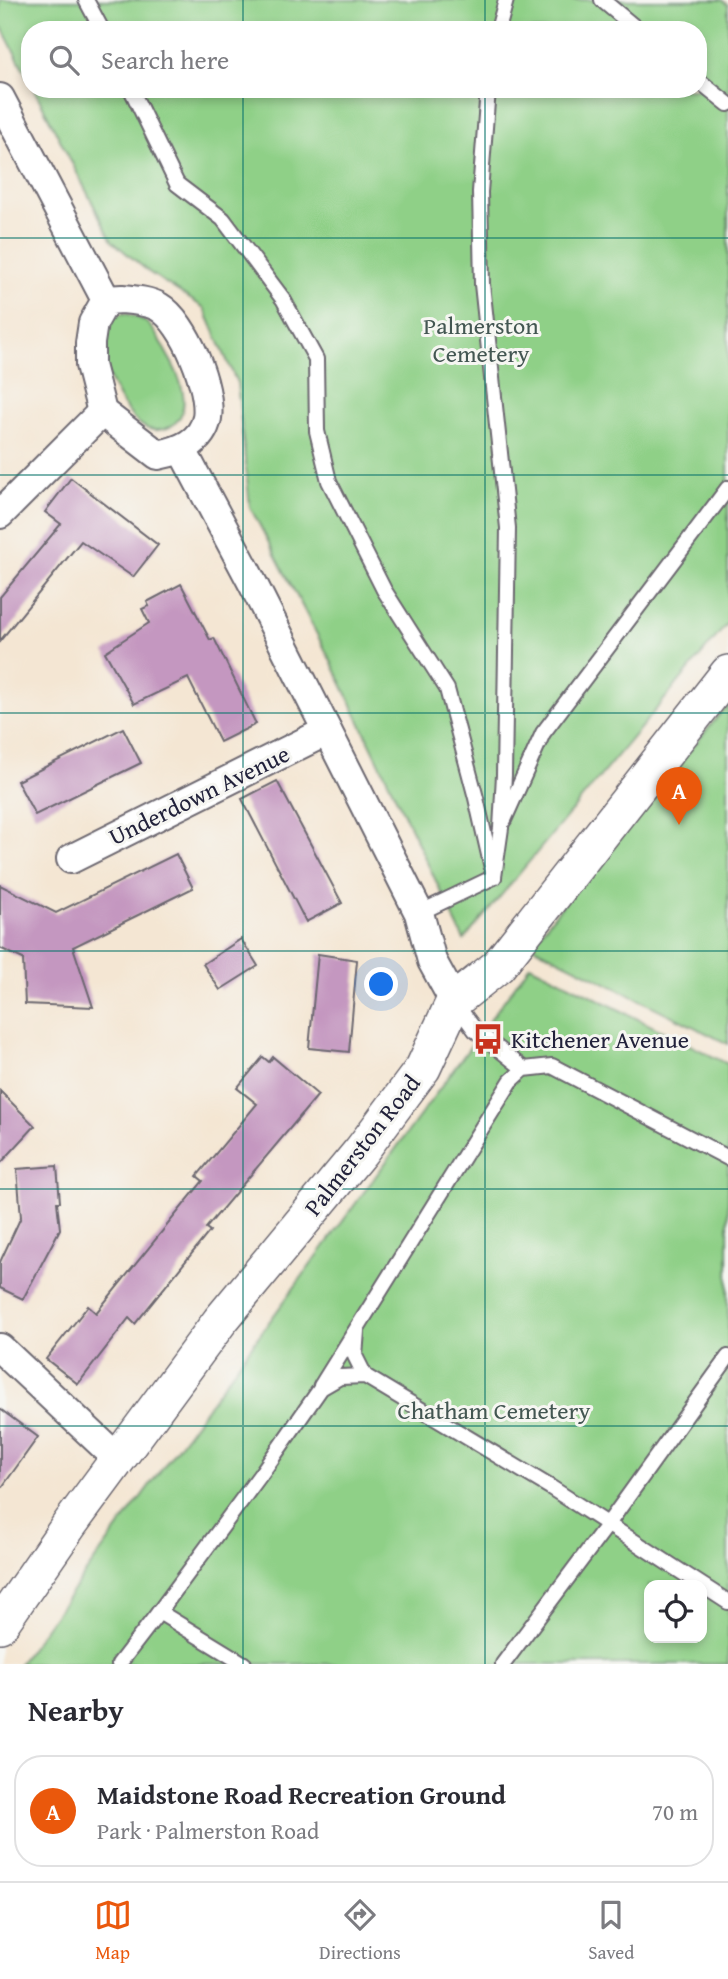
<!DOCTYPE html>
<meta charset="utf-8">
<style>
body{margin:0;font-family:"Gentium Book Plus",serif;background:#f2f2f3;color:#2b2b33}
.controls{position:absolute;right:21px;bottom:21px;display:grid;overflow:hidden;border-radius:14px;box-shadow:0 4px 10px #0003}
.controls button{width:63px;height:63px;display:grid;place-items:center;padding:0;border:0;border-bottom:2px solid #e1e1e2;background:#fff;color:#2b2b33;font:35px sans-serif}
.you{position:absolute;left:382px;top:985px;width:24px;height:24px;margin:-18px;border:5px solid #fff;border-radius:50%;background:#1a73e8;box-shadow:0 0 0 10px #1a73e833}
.badge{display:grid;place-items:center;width:46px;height:46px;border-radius:50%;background:#ea580c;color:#fff;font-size:23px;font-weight:700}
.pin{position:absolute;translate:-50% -58px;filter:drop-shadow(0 2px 4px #0008)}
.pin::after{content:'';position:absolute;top:37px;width:24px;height:21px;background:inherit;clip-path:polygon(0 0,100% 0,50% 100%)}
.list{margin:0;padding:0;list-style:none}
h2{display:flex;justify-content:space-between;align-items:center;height:91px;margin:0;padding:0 28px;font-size:30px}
h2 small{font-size:23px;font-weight:400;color:#7c7c81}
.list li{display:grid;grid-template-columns:46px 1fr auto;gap:21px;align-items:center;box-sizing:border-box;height:112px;margin:0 14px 14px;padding:0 14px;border:2px solid #e1e1e2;border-radius:28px}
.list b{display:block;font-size:26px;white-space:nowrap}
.list p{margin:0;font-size:23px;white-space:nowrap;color:#7c7c81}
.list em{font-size:23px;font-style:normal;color:#7c7c81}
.icon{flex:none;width:38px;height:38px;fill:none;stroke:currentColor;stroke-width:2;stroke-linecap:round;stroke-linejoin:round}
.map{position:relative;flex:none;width:728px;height:1664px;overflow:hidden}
.search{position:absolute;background:#fff;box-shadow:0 4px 10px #0003;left:21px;right:21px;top:21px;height:77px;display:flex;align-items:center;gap:18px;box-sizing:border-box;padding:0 24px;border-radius:28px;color:#7c7c81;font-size:26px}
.sheet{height:217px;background:#fff}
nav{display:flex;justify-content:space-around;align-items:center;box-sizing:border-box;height:98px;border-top:2px solid #e1e1e2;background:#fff;font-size:19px;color:#7c7c81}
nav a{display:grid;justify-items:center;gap:4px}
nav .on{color:#ea580c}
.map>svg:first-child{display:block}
.green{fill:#8fd087;stroke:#587961;stroke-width:2;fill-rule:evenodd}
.building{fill:#c497c0}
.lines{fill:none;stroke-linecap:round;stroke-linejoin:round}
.service-casing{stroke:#6c6770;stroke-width:18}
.minor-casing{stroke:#6c6770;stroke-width:32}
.tertiary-casing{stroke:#6c6770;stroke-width:38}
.service{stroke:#fff;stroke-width:14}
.minor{stroke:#fff;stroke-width:28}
.tertiary{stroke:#fff;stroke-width:35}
.grid{fill:none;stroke:#0f766e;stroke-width:2;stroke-opacity:0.55}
.labels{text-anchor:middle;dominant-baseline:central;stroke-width:6;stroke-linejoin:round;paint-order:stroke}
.park-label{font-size:24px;fill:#435652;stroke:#f6f6f2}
.street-label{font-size:24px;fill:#22223b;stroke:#f6f6f2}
.poi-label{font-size:24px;fill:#22223b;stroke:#f6f6f2;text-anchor:start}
</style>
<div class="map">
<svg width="728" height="1664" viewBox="0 0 728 1664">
<rect width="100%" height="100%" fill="#f6f6f2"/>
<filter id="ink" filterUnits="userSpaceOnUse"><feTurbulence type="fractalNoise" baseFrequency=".0143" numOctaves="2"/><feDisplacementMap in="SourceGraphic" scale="14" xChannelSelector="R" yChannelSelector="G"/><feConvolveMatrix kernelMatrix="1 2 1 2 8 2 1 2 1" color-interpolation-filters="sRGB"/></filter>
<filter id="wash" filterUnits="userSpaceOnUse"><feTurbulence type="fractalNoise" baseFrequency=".00686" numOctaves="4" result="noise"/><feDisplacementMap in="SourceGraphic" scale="28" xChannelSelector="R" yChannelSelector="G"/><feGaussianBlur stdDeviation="1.57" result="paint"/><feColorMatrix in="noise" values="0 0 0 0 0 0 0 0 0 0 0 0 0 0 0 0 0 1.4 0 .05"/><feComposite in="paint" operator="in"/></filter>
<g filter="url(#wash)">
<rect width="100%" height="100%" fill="#f4e6d3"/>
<!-- green -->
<g class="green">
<path d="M0 0H722L728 5V623L464 940 332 663 250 507 237 383 204 308 150 273 112 241 34 89H698V30H30V82L0 24Z"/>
<path d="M123 313C152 319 154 331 167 354 179 374 196 411 170 427 164 430 156 431 149 429 127 422 105 375 102 354 101 343 103 332 104 321Z"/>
<path d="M728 704V1044L530 945Z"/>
<path d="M530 965 728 1064V1664H19ZM649 1585H702V1638H649Z"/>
</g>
<g id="blocks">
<!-- building -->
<g class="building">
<path d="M71 478 158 545 133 577 81 541 0 641V597L61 524 45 512Z"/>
<path d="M181 584 210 640 214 638 256 724 220 742 188 678 134 704 105 652 149 623 142 609 149 606 147 602Z"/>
<path d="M123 728 141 763 35 815 17 781Z"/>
<path d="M277 781 342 903 306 922 242 799Z"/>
<path d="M176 854 193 888 73 947 93 1007 25 1004 23 959 0 948V885L56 913Z"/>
<path d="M241 939 258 966 220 990 203 964Z"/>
<path d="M318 954 357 960 349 1052 309 1048Z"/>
<path d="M263 1057 269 1062 273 1057 318 1095 206 1228 210 1231 135 1324 129 1318 78 1384 46 1359 88 1306 96 1313 203 1181 197 1176 257 1104 237 1088Z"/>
<path d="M0 1091 35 1126 0 1164Z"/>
<path d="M57 1166 60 1202H57L60 1229 23 1299 0 1288V1262L21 1217 17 1169Z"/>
<path d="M0 1409 38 1437 0 1490Z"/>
</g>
</g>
</g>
<g filter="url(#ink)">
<use href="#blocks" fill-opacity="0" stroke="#6c6770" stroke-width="2"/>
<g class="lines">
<defs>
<g id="service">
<path d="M86 0 102 30"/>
<path d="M602 0 638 30"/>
<path d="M498 30 506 0"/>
<path d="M698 80 728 104"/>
<path d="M131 89 177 184 223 219 283 299 316 359 317 431 329 481 384 590 447 689 476 798 494 877"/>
<path d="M504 820 543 733 728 488"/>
<path d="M419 913 494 877 501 828 504 775 508 528 482 284 480 192 488 89"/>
<path d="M455 1003 475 1030 524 1069"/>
<path d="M357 1331 355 1356 365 1376"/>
<path d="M321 1386 511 1081 524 1069 552 1066 728 1158"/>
<path d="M159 1612 244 1664"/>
<path d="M119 1664 159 1612 261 1474 321 1388 340 1377 365 1376 550 1487 728 1602"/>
<path d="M503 1664 608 1524 728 1357"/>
</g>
<g id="minor">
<path d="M0 98 106 300"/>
<path d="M122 299C133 300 149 301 159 307 185 322 212 389 207 418 202 443 179 451 158 455L102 412 90 365V343L93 323 106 300Z"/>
<path d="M182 450 253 584 419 913 432 961 454 1001"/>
<path d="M0 514 102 412"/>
<path d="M71 859 327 731"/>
<path d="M0 1348 118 1459"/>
</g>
<path id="tertiary" d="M0 1625 70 1524 220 1321 361 1151 423 1068 454 1001 498 966 728 673"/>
</defs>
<!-- service casing -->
<use href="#service" class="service-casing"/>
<!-- minor casing -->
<use href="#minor" class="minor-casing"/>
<!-- tertiary casing -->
<use href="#tertiary" class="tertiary-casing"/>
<!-- service -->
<use href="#service" class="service"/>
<!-- minor -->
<use href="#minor" class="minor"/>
<!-- tertiary -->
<use href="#tertiary" class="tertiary"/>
</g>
</g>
<!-- grid -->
<path class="grid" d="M243 0V30M485 0V30M243 89V1664M485 89V1664M0 238H728M0 475H728M0 713H728M0 951H728M0 1189H728M0 1426H728"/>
<!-- icons -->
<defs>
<symbol id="bus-bare" viewBox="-9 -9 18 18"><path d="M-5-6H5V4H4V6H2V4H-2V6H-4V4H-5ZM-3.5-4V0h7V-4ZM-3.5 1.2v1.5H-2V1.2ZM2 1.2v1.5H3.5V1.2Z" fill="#c8321e" stroke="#f6f6f2" stroke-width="2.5" paint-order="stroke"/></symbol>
</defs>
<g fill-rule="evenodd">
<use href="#bus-bare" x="466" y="1017" width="44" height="44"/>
</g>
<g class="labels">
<!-- park labels -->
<g class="park-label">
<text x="481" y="325">Palmerston<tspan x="481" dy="28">Cemetery</tspan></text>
<text x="494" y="1410">Chatham Cemetery</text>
</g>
<!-- street labels -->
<g class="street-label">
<text transform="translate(199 795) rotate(-26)">Underdown Avenue</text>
<text transform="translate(362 1145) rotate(-52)">Palmerston Road</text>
</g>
<!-- poi labels -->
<g class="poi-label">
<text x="511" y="1039">Kitchener Avenue</text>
</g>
</g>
</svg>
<div class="controls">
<button><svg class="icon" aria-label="locate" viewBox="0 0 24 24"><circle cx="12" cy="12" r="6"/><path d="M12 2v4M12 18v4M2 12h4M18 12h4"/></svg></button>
</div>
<div class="you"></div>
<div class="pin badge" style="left:679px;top:825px">A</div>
<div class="search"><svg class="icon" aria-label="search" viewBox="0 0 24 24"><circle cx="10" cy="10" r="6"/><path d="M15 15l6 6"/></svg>Search here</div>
</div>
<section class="sheet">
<h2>Nearby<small></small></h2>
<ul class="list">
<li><span class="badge">A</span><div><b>Maidstone Road Recreation Ground</b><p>Park · Palmerston Road</p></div><em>70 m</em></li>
</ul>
</section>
<nav>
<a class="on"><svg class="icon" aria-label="map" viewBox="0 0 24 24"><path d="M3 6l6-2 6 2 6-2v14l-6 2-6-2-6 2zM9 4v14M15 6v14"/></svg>Map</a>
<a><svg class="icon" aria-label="directions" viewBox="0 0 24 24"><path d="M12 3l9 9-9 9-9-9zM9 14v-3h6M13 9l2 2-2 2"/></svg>Directions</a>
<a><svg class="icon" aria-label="saved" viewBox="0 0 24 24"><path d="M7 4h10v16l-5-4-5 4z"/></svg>Saved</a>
</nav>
